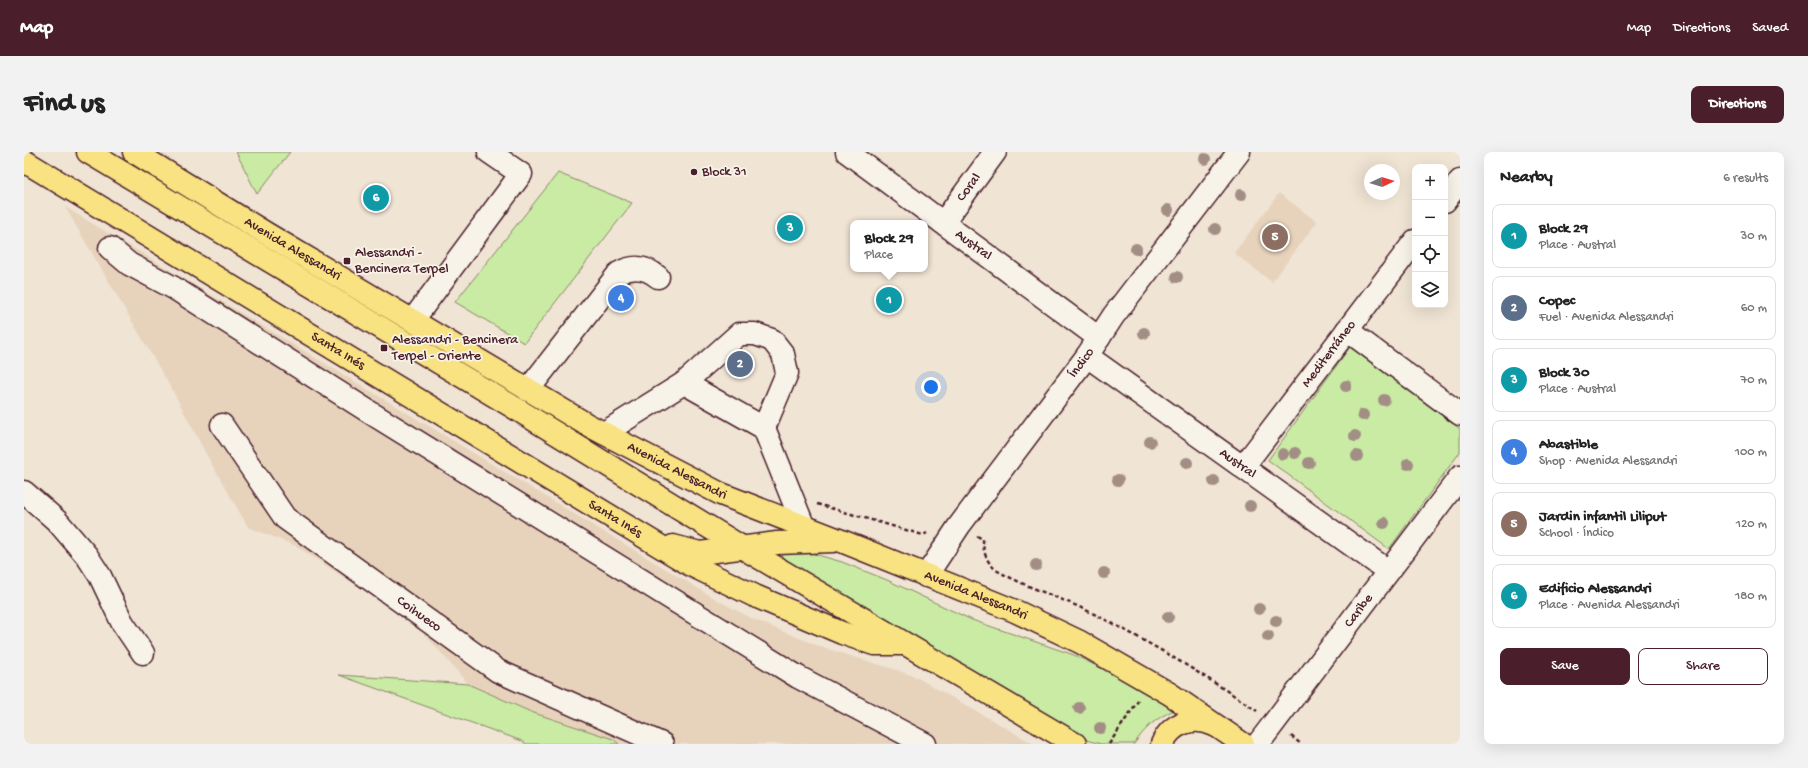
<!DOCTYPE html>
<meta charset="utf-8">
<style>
body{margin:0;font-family:"Gochi Hand",sans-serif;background:#f2f2f2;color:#222}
.controls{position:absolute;right:12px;top:12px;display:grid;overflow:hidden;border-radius:8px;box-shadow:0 4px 16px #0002}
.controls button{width:36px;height:36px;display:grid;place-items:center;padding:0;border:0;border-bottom:1px solid #e0e0e0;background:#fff;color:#222;font:20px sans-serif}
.compass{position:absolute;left:1340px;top:12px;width:36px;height:36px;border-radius:50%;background:#fff;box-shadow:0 4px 16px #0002;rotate:86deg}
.you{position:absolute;left:907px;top:235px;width:14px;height:14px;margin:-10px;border:3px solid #fff;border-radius:50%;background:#1a73e8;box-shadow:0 0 0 6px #1a73e833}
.badge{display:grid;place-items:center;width:26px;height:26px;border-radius:50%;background:#4a1f2b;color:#fff;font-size:13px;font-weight:700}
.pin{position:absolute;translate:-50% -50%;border:2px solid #fff;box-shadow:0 1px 4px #0006}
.popup{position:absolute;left:826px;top:68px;width:78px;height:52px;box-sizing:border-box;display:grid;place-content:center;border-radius:8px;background:#fff;filter:drop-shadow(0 1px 3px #0005);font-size:13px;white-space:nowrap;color:#767676}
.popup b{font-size:15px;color:#222}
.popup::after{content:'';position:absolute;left:50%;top:100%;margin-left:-8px;border:8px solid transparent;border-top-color:#fff}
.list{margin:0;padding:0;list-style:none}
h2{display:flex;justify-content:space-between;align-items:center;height:52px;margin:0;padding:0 16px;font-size:17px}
h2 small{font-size:13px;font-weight:400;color:#767676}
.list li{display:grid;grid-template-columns:26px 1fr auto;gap:12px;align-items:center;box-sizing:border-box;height:64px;margin:0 8px 8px;padding:0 8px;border:1px solid #e0e0e0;border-radius:8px}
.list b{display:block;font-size:15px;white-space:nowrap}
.list p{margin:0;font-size:13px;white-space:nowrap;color:#767676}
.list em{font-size:13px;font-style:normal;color:#767676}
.actions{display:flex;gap:8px;padding:12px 16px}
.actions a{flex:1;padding:9px 0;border:1px solid #4a1f2b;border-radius:8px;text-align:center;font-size:14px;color:#4a1f2b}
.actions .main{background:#4a1f2b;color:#fff}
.icon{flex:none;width:22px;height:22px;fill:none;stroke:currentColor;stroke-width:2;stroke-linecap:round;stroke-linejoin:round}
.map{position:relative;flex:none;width:1436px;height:592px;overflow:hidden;border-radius:8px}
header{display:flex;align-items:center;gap:24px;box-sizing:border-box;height:56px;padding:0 20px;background:#4a1f2b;color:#fff}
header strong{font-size:19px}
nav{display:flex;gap:22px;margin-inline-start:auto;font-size:14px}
.intro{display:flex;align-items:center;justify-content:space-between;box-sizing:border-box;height:96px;padding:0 24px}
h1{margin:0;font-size:28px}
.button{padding:10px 18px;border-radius:8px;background:#4a1f2b;color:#fff;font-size:14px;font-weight:700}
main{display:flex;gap:24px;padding:0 24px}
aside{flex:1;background:#fff;border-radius:8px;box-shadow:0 4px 16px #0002}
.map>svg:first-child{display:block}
.built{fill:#e7d3bc}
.green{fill:#c9eba4;stroke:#8a8568}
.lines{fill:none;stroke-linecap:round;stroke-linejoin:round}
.minor-casing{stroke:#4a1f2b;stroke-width:25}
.major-casing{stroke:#4a1f2b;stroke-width:25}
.path{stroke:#4a1f2b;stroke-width:2.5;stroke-dasharray:4 3;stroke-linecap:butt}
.minor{stroke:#f7f3e8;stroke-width:22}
.major{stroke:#f8e281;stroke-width:22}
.tree{fill:#a28e84}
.poi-dot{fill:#4a1f2b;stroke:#f7f3e8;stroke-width:1.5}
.labels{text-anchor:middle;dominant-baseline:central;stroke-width:3.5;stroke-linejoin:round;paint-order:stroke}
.poi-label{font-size:14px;fill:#4a1f2b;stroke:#f7f3e8;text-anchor:start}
.street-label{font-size:14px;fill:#4a1f2b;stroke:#f7f3e8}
</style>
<header>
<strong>Map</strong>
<nav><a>Map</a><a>Directions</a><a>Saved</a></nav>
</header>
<div class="intro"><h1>Find us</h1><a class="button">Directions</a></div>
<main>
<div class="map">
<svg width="1436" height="592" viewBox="0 0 1436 592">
<rect width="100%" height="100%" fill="#f0e4d4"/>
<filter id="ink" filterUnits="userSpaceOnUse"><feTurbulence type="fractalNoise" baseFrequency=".025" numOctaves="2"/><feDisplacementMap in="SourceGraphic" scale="8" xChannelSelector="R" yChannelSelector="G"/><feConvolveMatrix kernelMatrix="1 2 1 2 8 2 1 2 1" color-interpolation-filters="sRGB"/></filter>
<g filter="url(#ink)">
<!-- built -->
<g class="built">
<path d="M1255 41 1293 70 1248 130 1210 101Z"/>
<path d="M41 55 695 449 729 467 800 496 873 518 892 525 1010 592H595L589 587 507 560 444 532 393 473 272 394 224 375 182 302 150 241Z"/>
</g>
<!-- green -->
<g class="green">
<path d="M212 0H266L233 42Z"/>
<path d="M534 21 608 51 500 191 431 150Z"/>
<path d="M1326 195 1436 277V300L1365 397 1244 308Z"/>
<path d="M760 400 787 401 818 410 863 428 948 468 1050 503 1089 522 1150 558C1131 567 1122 575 1110 592H1077L1062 588 751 405Z"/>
<path d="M315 523 444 532 507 560 589 587 595 592H502L498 589Z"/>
</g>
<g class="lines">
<defs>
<g id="minor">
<path id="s1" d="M823 0 1075 186"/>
<path d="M1421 49 1436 29"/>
<path id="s2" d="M919 71 971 0"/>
<path d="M86 96 105 112 150 136 355 266 774 525 901 592"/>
<path d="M389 168 497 22 465 0"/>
<path d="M1323 178 1436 262"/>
<path id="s3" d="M1063 204 1364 419"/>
<path d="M660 231 715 182H731L748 188 759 202 763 221 740 276"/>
<path d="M504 238 595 121C609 113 622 115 634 125"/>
<path id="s4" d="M198 273 261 366 474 519 638 592"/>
<path d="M580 281 660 231 740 276 779 373"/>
<path id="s5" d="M1219 315 1391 89"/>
<path d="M0 340 33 369 63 404 76 424 98 470 119 501"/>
<path id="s6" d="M902 424 935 374 1063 204 1090 163 1215 0"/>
<path id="s7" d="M1234 592 1436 325"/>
</g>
<g id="major">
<path d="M64 0 486 253 719 396 1051 592"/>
<path id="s8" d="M110 0 243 82 562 272 697 342 820 390 991 459 1056 490 1146 542 1219 592"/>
<path id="s9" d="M0 9 667 413 731 444 818 481 850 492H878"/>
<path d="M649 394 676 401 753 391 809 389"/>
<path d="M1138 592C1147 571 1170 563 1190 573"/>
</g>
</defs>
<!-- minor casing -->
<use href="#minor" class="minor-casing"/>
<!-- major casing -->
<use href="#major" class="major-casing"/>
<!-- path -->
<g class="path">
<path d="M793 352 899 383 903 381"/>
<path d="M953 384 959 387C959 400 962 409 972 418 1001 435 1035 445 1066 460 1124 489 1179 522 1233 559"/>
<path d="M1267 584 1277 592"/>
<path d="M1085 592 1114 549"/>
</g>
<!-- minor -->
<use href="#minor" class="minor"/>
<!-- major -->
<use href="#major" class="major"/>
</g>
<!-- trees -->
<g class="tree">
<circle cx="1181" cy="7" r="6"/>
<circle cx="1217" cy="43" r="6"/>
<circle cx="1144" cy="58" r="6"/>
<circle cx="1191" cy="77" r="6"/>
<circle cx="1112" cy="97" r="6"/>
<circle cx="1153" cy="125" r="6"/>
<circle cx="1120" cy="181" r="6"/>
<circle cx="1322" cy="234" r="6"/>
<circle cx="1360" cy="248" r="6"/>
<circle cx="1339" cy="263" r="6"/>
<circle cx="1331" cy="284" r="6"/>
<circle cx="1126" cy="290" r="6"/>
<circle cx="1271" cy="301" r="6"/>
<circle cx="1259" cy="302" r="6"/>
<circle cx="1333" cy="304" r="6"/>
<circle cx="1163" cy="311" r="6"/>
<circle cx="1285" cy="311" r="6"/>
<circle cx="1384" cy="312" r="6"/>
<circle cx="1094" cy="328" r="6"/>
<circle cx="1190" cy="329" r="6"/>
<circle cx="1226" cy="354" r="6"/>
<circle cx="1360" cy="371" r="6"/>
<circle cx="1012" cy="413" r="6"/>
<circle cx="1080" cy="421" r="6"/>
<circle cx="1235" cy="457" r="6"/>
<circle cx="1144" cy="465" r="6"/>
<circle cx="1252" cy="469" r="6"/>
<circle cx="1244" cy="484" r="6"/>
<circle cx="1055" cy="556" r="6"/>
<circle cx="1076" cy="576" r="6"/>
</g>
</g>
<!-- markers -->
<g class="poi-dot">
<circle cx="670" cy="20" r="4"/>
<rect x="319" y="105" width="8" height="8" rx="2"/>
<rect x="356" y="192" width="8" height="8" rx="2"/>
</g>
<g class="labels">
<!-- poi labels -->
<g class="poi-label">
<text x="678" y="20">Block 31</text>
<text x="331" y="101">Alessandri -<tspan x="331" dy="16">Bencinera Terpel</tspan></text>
<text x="368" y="188">Alessandri - Bencinera<tspan x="368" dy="16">Terpel - Oriente</tspan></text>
</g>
<!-- street labels -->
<g class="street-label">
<text stroke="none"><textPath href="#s2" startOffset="44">Coral</textPath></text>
<text stroke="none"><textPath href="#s1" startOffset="157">Austral</textPath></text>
<text stroke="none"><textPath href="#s8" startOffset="186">Avenida Alessandri</textPath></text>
<text stroke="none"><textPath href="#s9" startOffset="367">Santa Inés</textPath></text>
<text stroke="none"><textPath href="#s5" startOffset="142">Mediterráneo</textPath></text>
<text stroke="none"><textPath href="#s6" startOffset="264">Índico</textPath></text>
<text stroke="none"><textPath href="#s3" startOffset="185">Austral</textPath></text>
<text stroke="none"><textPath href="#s8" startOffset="630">Avenida Alessandri</textPath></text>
<text stroke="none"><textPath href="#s9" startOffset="691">Santa Inés</textPath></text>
<text stroke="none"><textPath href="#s8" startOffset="954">Avenida Alessandri</textPath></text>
<text stroke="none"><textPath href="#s7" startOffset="167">Caribe</textPath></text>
<text stroke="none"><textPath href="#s4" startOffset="277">Coihueco</textPath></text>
</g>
</g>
</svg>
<div class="controls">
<button>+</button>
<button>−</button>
<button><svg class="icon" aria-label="locate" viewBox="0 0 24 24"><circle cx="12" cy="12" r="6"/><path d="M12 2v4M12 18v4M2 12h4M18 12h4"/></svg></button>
<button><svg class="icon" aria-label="layers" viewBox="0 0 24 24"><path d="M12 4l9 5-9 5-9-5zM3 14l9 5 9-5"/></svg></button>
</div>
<svg class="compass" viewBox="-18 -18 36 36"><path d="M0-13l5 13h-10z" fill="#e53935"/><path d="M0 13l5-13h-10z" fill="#767676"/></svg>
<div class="you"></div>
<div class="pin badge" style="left:865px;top:148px;background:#0f9aa8">1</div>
<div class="popup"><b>Block 29</b>Place</div>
<div class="pin badge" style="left:716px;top:212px;background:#5c6f8a">2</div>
<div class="pin badge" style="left:766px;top:76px;background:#0f9aa8">3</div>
<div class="pin badge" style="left:597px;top:146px;background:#3f7fe0">4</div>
<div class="pin badge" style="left:1251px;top:85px;background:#8d6e63">5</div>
<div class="pin badge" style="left:352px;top:46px;background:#0f9aa8">6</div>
</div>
<aside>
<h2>Nearby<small>6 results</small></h2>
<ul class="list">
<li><span class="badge" style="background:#0f9aa8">1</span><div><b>Block 29</b><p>Place · Austral</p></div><em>30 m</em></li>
<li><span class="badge" style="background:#5c6f8a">2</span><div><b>Copec</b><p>Fuel · Avenida Alessandri</p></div><em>60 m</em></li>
<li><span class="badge" style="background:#0f9aa8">3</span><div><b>Block 30</b><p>Place · Austral</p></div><em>70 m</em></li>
<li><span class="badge" style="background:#3f7fe0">4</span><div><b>Abastible</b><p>Shop · Avenida Alessandri</p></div><em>100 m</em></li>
<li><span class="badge" style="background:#8d6e63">5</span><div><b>Jardin infantil Liliput</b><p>School · Índico</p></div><em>120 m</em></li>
<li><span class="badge" style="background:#0f9aa8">6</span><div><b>Edificio Alessandri</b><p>Place · Avenida Alessandri</p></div><em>180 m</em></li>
</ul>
<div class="actions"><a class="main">Save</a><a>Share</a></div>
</aside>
</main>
